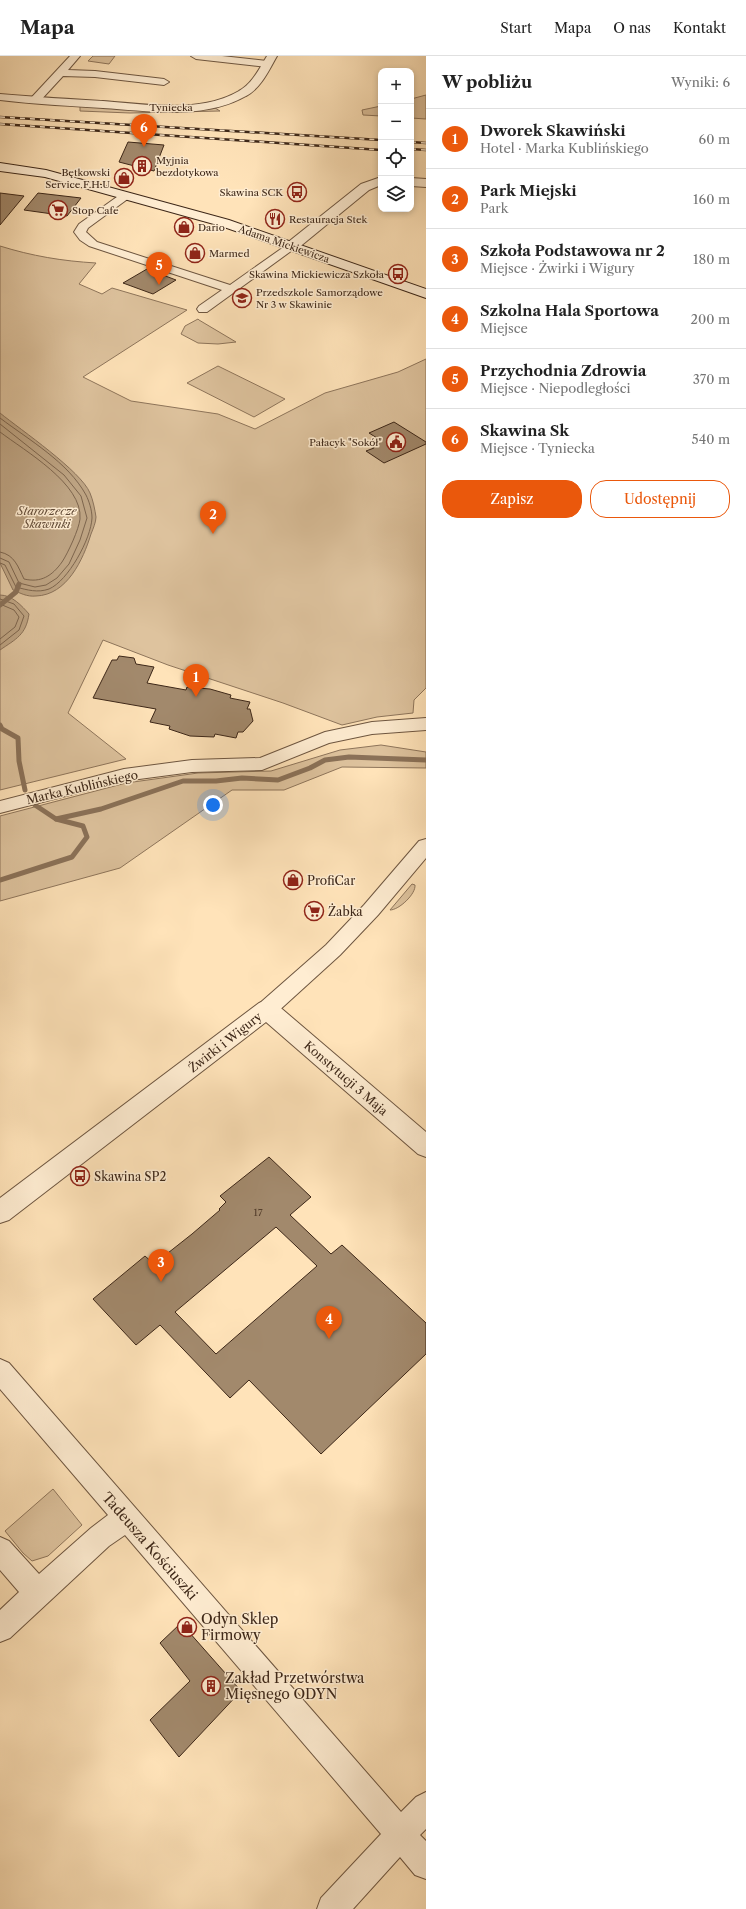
<!DOCTYPE html>
<html lang="pl">
<meta charset="utf-8">
<style>
body{margin:0;font-family:"Libre Caslon Text",serif;background:#f2f2f2;color:#222}
.controls{position:absolute;right:12px;top:12px;display:grid;overflow:hidden;border-radius:8px;box-shadow:0 2px 6px #0003}
.controls button{width:36px;height:36px;display:grid;place-items:center;padding:0;border:0;border-bottom:1px solid #e0e0e0;background:#fff;color:#222;font:20px sans-serif}
.you{position:absolute;left:213px;top:749px;width:14px;height:14px;margin:-10px;border:3px solid #fff;border-radius:50%;background:#1a73e8;box-shadow:0 0 0 6px #1a73e833}
.badge{display:grid;place-items:center;width:26px;height:26px;border-radius:50%;background:#ea580c;color:#fff;font-size:13px;font-weight:700}
.pin{position:absolute;translate:-50% -33px;filter:drop-shadow(0 1px 2px #0008)}
.pin::after{content:'';position:absolute;top:21px;width:14px;height:12px;background:inherit;clip-path:polygon(0 0,100% 0,50% 100%)}
.list{margin:0;padding:0;list-style:none}
h2{display:flex;justify-content:space-between;align-items:center;height:52px;margin:0;padding:0 16px;font-size:17px}
h2 small{font-size:13px;font-weight:400;color:#767676}
.list li{display:grid;grid-template-columns:26px 1fr auto;gap:12px;align-items:center;box-sizing:border-box;height:60px;padding:0 16px;border-top:1px solid #e0e0e0}
.list b{display:block;font-size:15px;white-space:nowrap}
.list p{margin:0;font-size:13px;white-space:nowrap;color:#767676}
.list em{font-size:13px;font-style:normal;color:#767676}
.actions{display:flex;gap:8px;padding:12px 16px}
.actions a{flex:1;padding:9px 0;border:1px solid #ea580c;border-radius:16px;text-align:center;font-size:14px;color:#ea580c}
.actions .main{background:#ea580c;color:#fff}
.icon{flex:none;width:22px;height:22px;fill:none;stroke:currentColor;stroke-width:2;stroke-linecap:round;stroke-linejoin:round}
.map{position:relative;flex:none;width:426px;height:1853px;overflow:hidden}
header{display:flex;align-items:center;gap:24px;box-sizing:border-box;height:56px;padding:0 20px;background:#fff;border-bottom:1px solid #e0e0e0}
header strong{font-size:19px}
nav{display:flex;gap:22px;margin-inline-start:auto;font-size:14px}
main{display:flex}
aside{flex:1;background:#fff}
.map>svg:first-child{display:block}
.green{fill:#dec39e;stroke:#8e755b}
.water{fill:#bda382;stroke:#8a7158}
.lines{fill:none;stroke-linecap:round;stroke-linejoin:round}
.shore{stroke:#7d654d;stroke-width:1}
.stream{stroke:#8a7158;stroke-width:5}
.building{fill:#a2896c;stroke:#3d2718;fill-rule:evenodd}
.minor-casing{stroke:#6e5640;stroke-width:2}
.tertiary-casing{stroke:#6e5640;stroke-width:2}
.secondary-casing{stroke:#3d2718;stroke-width:2}
.minor{fill:#ffedd2;fill-rule:evenodd}
.tertiary{fill:#ffedd2;fill-rule:evenodd}
.secondary{fill:#ffedd2;fill-rule:evenodd}
.rail-casing{stroke:#3d2718;stroke-width:2.5}
.rail{stroke:#ffedd2;stroke-width:1.5;stroke-dasharray:5;stroke-linecap:butt}
.labels{text-anchor:middle;dominant-baseline:central;stroke-width:3;stroke-linejoin:round;paint-order:stroke}
.far-street-label{font-size:10px;fill:#3d2718;stroke:#ffedd2}
.far-poi-label{font-size:10px;fill:#3d2718;stroke:#ffedd2;text-anchor:start}
.number-label{font-size:10px;fill:#56402d}
.far-water-label{font-size:11px;font-style:italic;fill:#634c38;stroke:#ffedd2}
.street-label{font-size:12px;fill:#3d2718;stroke:#ffedd2}
.poi-label{font-size:12px;fill:#3d2718;stroke:#ffedd2;text-anchor:start}
.near-street-label{font-size:14px;fill:#3d2718;stroke:#ffedd2}
.near-poi-label{font-size:14px;fill:#3d2718;stroke:#ffedd2;text-anchor:start}
</style>
<header>
<strong>Mapa</strong>
<nav><a>Start</a><a>Mapa</a><a>O nas</a><a>Kontakt</a></nav>
</header>
<main>
<div class="map">
<svg width="426" height="1853" viewBox="0 0 426 1853">
<rect width="100%" height="100%" fill="#ffe3b9"/>
<filter id="stains"><feTurbulence type="fractalNoise" baseFrequency=".005" numOctaves="4"/><feColorMatrix values="0 0 0 0 .2 0 0 0 0 .09 0 0 0 0 .02 0 0 0 .5 -.17"/></filter>
<radialGradient id="worn" r=".72"><stop offset=".6" stop-color="#630" stop-opacity="0"/><stop offset="1" stop-color="#630" stop-opacity=".3"/></radialGradient>
<!-- green -->
<g class="green">
<path d="M93 0H115L109 8 88 5Z"/>
<path d="M426 39V63L411 62V43Z"/>
<path d="M80 49 187 54 215 52 220 55 130 57 80 55Z"/>
<path d="M381 50V60L363 59 362 54Z"/>
<path d="M0 190C32 200 62 205 96 207L79 228 102 238 112 232 187 254 83 321 131 345 218 358 255 373 325 337 398 316 426 303V632L414 644 413 657 377 661 342 669 283 647 168 609 103 584 68 657 126 703 0 734Z"/>
<path d="M198 263 199 264 236 286 218 288 198 287 181 278 185 270Z"/>
<path d="M218 310 285 343 254 361 187 327Z"/>
<path d="M381 689 426 696V712L342 711 284 734H232L120 812 0 845V760L126 727 198 717 271 715 340 694Z"/>
<path d="M412 828 415 829C416 838 399 854 390 854Z"/>
<path d="M53 1433 82 1469 48 1500 32 1505 23 1497 5 1475Z"/>
</g>
<!-- water -->
<g class="water">
<path d="M0 357C21 374 81 415 90 437 93 444 95 454 96 461 96 466 93 473 91 478 83 504 67 539 36 540 27 541 20 537 13 534L0 507Z"/>
<path d="M0 539C12 539 22 550 29 558 26 579 16 583 0 594Z"/>
</g>
<g class="lines">
<!-- shore -->
<g class="shore">
<path d="M0 362C29 384 68 406 86 439 89 445 92 454 92 462 91 483 68 525 49 533 38 537 27 534 16 531L5 509 0 507"/>
<path d="M0 368 64 419 81 440 87 462 80 484 69 508 57 522 46 529 35 531 19 527 9 506 0 502"/>
<path d="M0 376C25 395 83 428 80 463 79 473 68 497 62 506 52 520 41 527 24 523 18 511 15 499 0 496"/>
<path d="M0 543 14 548 24 560 19 574 0 589"/>
<path d="M0 548 14 554 19 561 15 571 0 583"/>
</g>
<!-- stream -->
<g class="stream">
<path d="M0 549 16 536 19 528"/>
<path d="M0 669 2 673 18 682 19 705 25 734"/>
<path d="M56 763 101 753 183 725H216L242 722 278 724 310 712 325 704 349 701 426 704"/>
<path d="M0 824 72 801 87 781 83 770 56 763 35 749"/>
</g>
</g>
<!-- building -->
<g class="building">
<path d="M128 86 164 89 154 115 119 106Z"/>
<path d="M0 137 24 140 0 169Z"/>
<path d="M38 137 81 142 67 160 24 154Z"/>
<path d="M147 213 176 224 153 238 123 227Z"/>
<path d="M394 366 426 386V388L384 407 366 395 374 392 366 386 377 382 369 377Z"/>
<path d="M119 600 134 602 136 608 154 611 147 627 186 634 187 631 210 633 231 639 230 642 250 646 247 653H250L253 665 243 676H238L236 682 215 678 214 681 190 680 169 673 170 670 150 666 156 653 93 642 112 604H117Z"/>
<path d="M269 1101 311 1141 290 1159 331 1198 342 1189 426 1267V1298L321 1398 249 1324 230 1342 160 1269 136 1289 93 1243 145 1200 154 1208 192 1178 220 1154 219 1153 226 1146 220 1140ZM276 1171 317 1210 216 1298 175 1256Z"/>
<path d="M181 1567 241 1635 179 1701 150 1664 190 1625 160 1587Z"/>
</g>
<g class="lines">
<defs>
<g id="minor">
<path d="M70 0H80L68 14 95 15 164 23 169 26 164 29 95 21 63 20 39 46H31L30 44 31 42Z"/>
<path d="M191 0H222L267 5 272 8 267 11 196 3Z"/>
<path d="M125 137 129 138 131 140 129 142 88 172 86 176 97 186 230 229 288 188H296L298 190 207 256H199L197 253 199 250 222 234 89 190 80 184 74 176 79 168 121 138Z"/>
<path d="M426 662V674L372 678 329 687 262 714 192 716 124 725 0 757V745L124 713 192 704 260 702 325 676 372 666Z"/>
<path d="M426 783V802L378 859 340 899 274 959 267 961 260 959 257 953 260 947 326 889 364 849 419 785Z"/>
<path d="M0 1303 9 1307 401 1756 416 1741 426 1736V1773L420 1779 426 1785V1823L415 1819 400 1801 353 1853H317L321 1842 381 1778 125 1479 109 1490 10 1582 0 1586V1554L19 1536 0 1514V1481L9 1485 39 1518 91 1472 108 1459 0 1333Z"/>
</g>
<g id="tertiary">
<path d="M267 0H277C269 14 261 32 246 40 204 64 149 55 103 52 69 50 34 48 0 44V38C34 41 69 43 103 45 146 48 199 58 239 35 252 28 259 13 267 0Z"/>
<path d="M381 121V129L369 134 297 193H287L286 190 287 187 361 128Z"/>
<path d="M411 122 426 123V131L411 130Z"/>
<path d="M267 944 275 947 426 1076V1101L418 1098 266 966 9 1164 0 1167V1142L259 947Z"/>
</g>
<path id="secondary" d="M0 107 46 114 229 164 426 233V242L221 170 45 121 0 115Z"/>
</defs>
<!-- minor casing -->
<use href="#minor" class="minor-casing"/>
<!-- tertiary casing -->
<use href="#tertiary" class="tertiary-casing"/>
<!-- secondary casing -->
<use href="#secondary" class="secondary-casing"/>
<!-- minor -->
<use href="#minor" class="minor"/>
<!-- tertiary -->
<use href="#tertiary" class="tertiary"/>
<!-- secondary -->
<use href="#secondary" class="secondary"/>
<defs>
<g id="rail">
<path d="M0 61 381 84"/>
<path d="M0 68 381 94"/>
<path d="M411 86 426 87"/>
<path d="M411 93 426 94"/>
</g>
</defs>
<!-- rail casing -->
<use href="#rail" class="rail-casing"/>
<!-- rail -->
<use href="#rail" class="rail"/>
</g>
<!-- icons -->
<defs>
<symbol id="building-ring" viewBox="-11 -11 22 22"><circle r="9.5" fill="#ffedd2" stroke="#8f2418" stroke-width="1.5"/><path d="M-4-6H4V6H1V3H-1V6H-4ZM-2.5-4.3h1.7v1.8h-1.7ZM.8-4.3h1.7v1.8H.8ZM-2.5-1h1.7V.8h-1.7ZM.8-1h1.7V.8H.8Z" fill="#8f2418"/></symbol>
<symbol id="shop-ring" viewBox="-11 -11 22 22"><circle r="9.5" fill="#ffedd2" stroke="#8f2418" stroke-width="1.5"/><path d="M-5-2.5h2.3a2.7 3.5 0 0 1 5.4 0H5L5.5 6h-11ZM-1.5-2.5h3a1.5 2.3 0 0 0-3 0Z" fill="#8f2418"/></symbol>
<symbol id="bus-ring" viewBox="-11 -11 22 22"><circle r="9.5" fill="#ffedd2" stroke="#8f2418" stroke-width="1.5"/><path d="M-5-6H5V4H4V6H2V4H-2V6H-4V4H-5ZM-3.5-4V0h7V-4ZM-3.5 1.2v1.5H-2V1.2ZM2 1.2v1.5H3.5V1.2Z" fill="#8f2418"/></symbol>
<symbol id="supermarket-ring" viewBox="-11 -11 22 22"><circle r="9.5" fill="#ffedd2" stroke="#8f2418" stroke-width="1.5"/><path d="M-6-5.5h2.5l.6 2H6L4.5 2H-2.5L-4.4-4H-6ZM-1.5 3.2a1.3 1.3 0 1 0 .1 0ZM3 3.2a1.3 1.3 0 1 0 .1 0Z" fill="#8f2418"/></symbol>
<symbol id="restaurant-ring" viewBox="-11 -11 22 22"><circle r="9.5" fill="#ffedd2" stroke="#8f2418" stroke-width="1.5"/><path d="M-5-6h1v4h1v-4h1v4h1v-4h1v5L-1.5 .5V6h-2V.5L-5-1ZM5-6V6H3V1.5H1.5Q1.5-4 5-6Z" fill="#8f2418"/></symbol>
<symbol id="school-ring" viewBox="-11 -11 22 22"><circle r="9.5" fill="#ffedd2" stroke="#8f2418" stroke-width="1.5"/><path d="M0-5L7-2L0 1L-7-2ZM-4 1L0 2.5L4 1V4Q0 6-4 4Z" fill="#8f2418"/></symbol>
<symbol id="civic-ring" viewBox="-11 -11 22 22"><circle r="9.5" fill="#ffedd2" stroke="#8f2418" stroke-width="1.5"/><path d="M-.6-6.5H3V-4.5H.6V-3L4-1V1h2V6H-6V1h2V-1L-.6-3ZM-1.2 2.5V6h2.4V2.5Z" fill="#8f2418"/></symbol>
</defs>
<g fill-rule="evenodd">
<use href="#building-ring" x="131" y="99" width="22" height="22"/>
<use href="#shop-ring" x="113" y="111" width="22" height="22"/>
<use href="#bus-ring" x="286" y="125" width="22" height="22"/>
<use href="#supermarket-ring" x="47" y="143" width="22" height="22"/>
<use href="#restaurant-ring" x="264" y="152" width="22" height="22"/>
<use href="#shop-ring" x="173" y="160" width="22" height="22"/>
<use href="#shop-ring" x="184" y="186" width="22" height="22"/>
<use href="#bus-ring" x="387" y="207" width="22" height="22"/>
<use href="#school-ring" x="231" y="231" width="22" height="22"/>
<use href="#civic-ring" x="385" y="375" width="22" height="22"/>
<use href="#shop-ring" x="282" y="813" width="22" height="22"/>
<use href="#supermarket-ring" x="303" y="844" width="22" height="22"/>
<use href="#bus-ring" x="69" y="1109" width="22" height="22"/>
<use href="#shop-ring" x="176" y="1560" width="22" height="22"/>
<use href="#building-ring" x="200" y="1619" width="22" height="22"/>
</g>
<g class="labels">
<!-- far-street labels -->
<g class="far-street-label">
<text x="171" y="51">Tyniecka</text>
<text transform="translate(284 188) rotate(19)">Adama Mickiewicza</text>
</g>
<!-- far-poi labels -->
<g class="far-poi-label">
<text x="156" y="104">Myjnia<tspan x="156" dy="12">bezdotykowa</tspan></text>
<text x="110" y="116" text-anchor="end">Bętkowski<tspan x="110" dy="12">Service F.H.U</tspan></text>
<text x="283" y="136" text-anchor="end">Skawina SCK</text>
<text x="72" y="154">Stop Cafe</text>
<text x="289" y="163">Restauracja Stek</text>
<text x="198" y="171">Dario</text>
<text x="209" y="197">Marmed</text>
<text x="384" y="218" text-anchor="end">Skawina Mickiewicza Szkoła</text>
<text x="256" y="236">Przedszkole Samorządowe<tspan x="256" dy="12">Nr 3 w Skawinie</tspan></text>
<text x="382" y="386" text-anchor="end">Pałacyk "Sokół"</text>
</g>
<!-- number labels -->
<g class="number-label">
<text x="258" y="1156">17</text>
</g>
<!-- far-water labels -->
<g class="far-water-label">
<text x="47" y="455">Starorzecze<tspan x="47" dy="13">Skawinki</tspan></text>
</g>
<!-- street labels -->
<g class="street-label">
<text transform="translate(82 731) rotate(-13)">Marka Kublińskiego</text>
<text transform="translate(225 986) rotate(-38)">Żwirki i Wigury</text>
<text transform="translate(346 1022) rotate(41)">Konstytucji 3 Maja</text>
</g>
<!-- poi labels -->
<g class="poi-label">
<text x="307" y="824">ProfiCar</text>
<text x="328" y="855">Żabka</text>
<text x="94" y="1120">Skawina SP2</text>
</g>
<!-- near-street labels -->
<g class="near-street-label">
<text transform="translate(150 1490) rotate(49)">Tadeusza Kościuszki</text>
</g>
<!-- near-poi labels -->
<g class="near-poi-label">
<text x="201" y="1563">Odyn Sklep<tspan x="201" dy="16">Firmowy</tspan></text>
<text x="225" y="1622">Zakład Przetwórstwa<tspan x="225" dy="16">Mięsnego ODYN</tspan></text>
</g>
</g>
<rect width="100%" height="100%" filter="url(#stains)"/>
<rect width="100%" height="100%" fill="url(#worn)"/>
</svg>
<div class="controls">
<button>+</button>
<button>−</button>
<button><svg class="icon" aria-label="locate" viewBox="0 0 24 24"><circle cx="12" cy="12" r="6"/><path d="M12 2v4M12 18v4M2 12h4M18 12h4"/></svg></button>
<button><svg class="icon" aria-label="layers" viewBox="0 0 24 24"><path d="M12 4l9 5-9 5-9-5zM3 14l9 5 9-5"/></svg></button>
</div>
<div class="you"></div>
<div class="pin badge" style="left:196px;top:641px">1</div>
<div class="pin badge" style="left:213px;top:478px">2</div>
<div class="pin badge" style="left:161px;top:1226px">3</div>
<div class="pin badge" style="left:329px;top:1283px">4</div>
<div class="pin badge" style="left:159px;top:229px">5</div>
<div class="pin badge" style="left:144px;top:91px">6</div>
</div>
<aside>
<h2>W pobliżu<small>Wyniki: 6</small></h2>
<ul class="list">
<li><span class="badge">1</span><div><b>Dworek Skawiński</b><p>Hotel · Marka Kublińskiego</p></div><em>60 m</em></li>
<li><span class="badge">2</span><div><b>Park Miejski</b><p>Park</p></div><em>160 m</em></li>
<li><span class="badge">3</span><div><b>Szkoła Podstawowa nr 2</b><p>Miejsce · Żwirki i Wigury</p></div><em>180 m</em></li>
<li><span class="badge">4</span><div><b>Szkolna Hala Sportowa</b><p>Miejsce</p></div><em>200 m</em></li>
<li><span class="badge">5</span><div><b>Przychodnia Zdrowia</b><p>Miejsce · Niepodległości</p></div><em>370 m</em></li>
<li><span class="badge">6</span><div><b>Skawina Sk</b><p>Miejsce · Tyniecka</p></div><em>540 m</em></li>
</ul>
<div class="actions"><a class="main">Zapisz</a><a>Udostępnij</a></div>
</aside>
</main>
